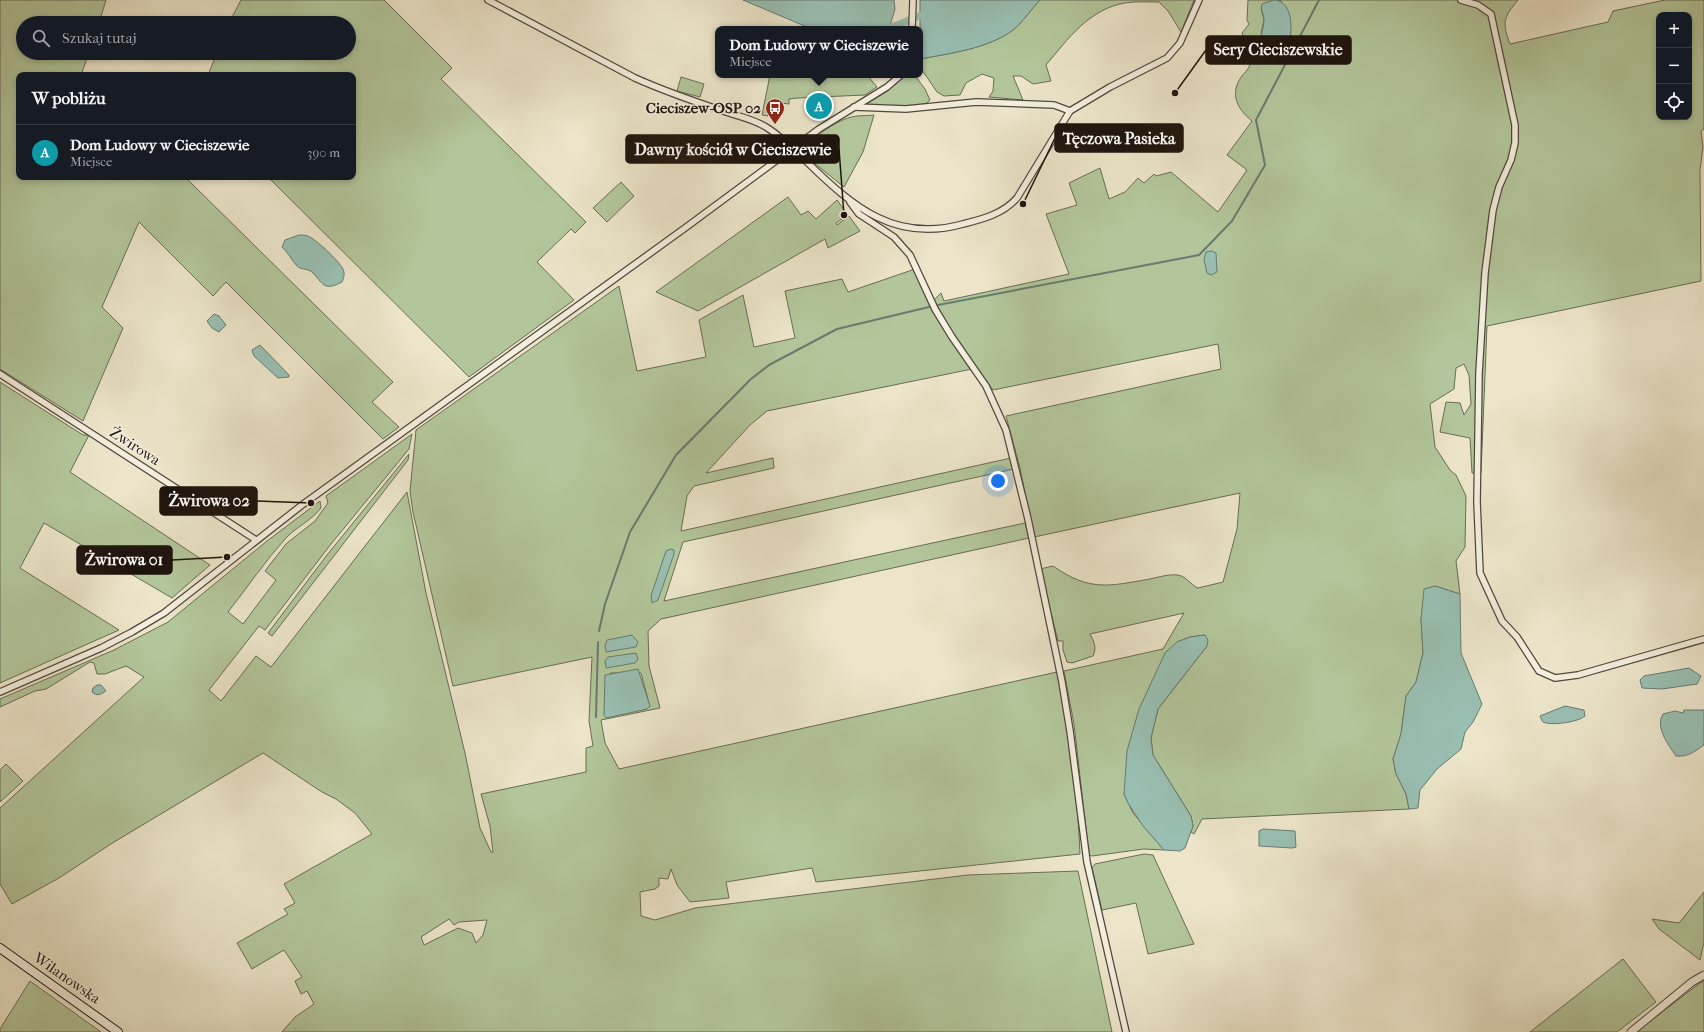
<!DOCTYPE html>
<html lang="pl">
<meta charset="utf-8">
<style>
body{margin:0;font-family:"IM FELL French Canon",serif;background:#242831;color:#f1f3f6}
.controls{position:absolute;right:12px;top:12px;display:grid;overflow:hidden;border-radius:8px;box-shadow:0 2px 6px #0003}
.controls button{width:36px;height:36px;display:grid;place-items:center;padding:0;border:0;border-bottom:1px solid #363941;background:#171b24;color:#f1f3f6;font:20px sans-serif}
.you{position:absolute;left:998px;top:481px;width:14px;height:14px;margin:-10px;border:3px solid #fff;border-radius:50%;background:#1a73e8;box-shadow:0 0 0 6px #1a73e833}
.badge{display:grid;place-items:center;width:26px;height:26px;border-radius:50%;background:#ea580c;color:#fff;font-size:13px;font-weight:700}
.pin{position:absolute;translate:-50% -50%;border:2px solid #fff;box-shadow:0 1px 4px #0006}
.popup{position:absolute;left:715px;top:26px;width:208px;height:52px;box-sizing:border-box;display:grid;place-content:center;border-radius:8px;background:#171b24;filter:drop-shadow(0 1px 3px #0005);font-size:13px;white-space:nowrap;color:#9ea1a6}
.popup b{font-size:15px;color:#f1f3f6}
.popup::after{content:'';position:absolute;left:50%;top:100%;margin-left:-8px;border:8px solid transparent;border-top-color:#171b24}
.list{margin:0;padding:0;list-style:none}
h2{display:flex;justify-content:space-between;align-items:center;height:52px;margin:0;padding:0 16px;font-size:17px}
h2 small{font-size:13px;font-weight:400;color:#9ea1a6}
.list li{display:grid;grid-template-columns:26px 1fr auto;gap:12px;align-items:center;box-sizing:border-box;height:56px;padding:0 16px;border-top:1px solid #363941}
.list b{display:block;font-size:15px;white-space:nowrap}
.list p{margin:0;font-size:13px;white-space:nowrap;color:#9ea1a6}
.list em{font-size:13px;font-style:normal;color:#9ea1a6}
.icon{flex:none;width:22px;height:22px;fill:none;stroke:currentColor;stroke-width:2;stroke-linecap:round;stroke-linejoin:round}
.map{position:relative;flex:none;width:1704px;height:1032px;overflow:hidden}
.search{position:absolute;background:#171b24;box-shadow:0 2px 6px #0003;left:16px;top:16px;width:340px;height:44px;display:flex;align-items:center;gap:10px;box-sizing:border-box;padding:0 14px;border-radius:22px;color:#9ea1a6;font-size:15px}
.panel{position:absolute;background:#171b24;box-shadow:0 2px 6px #0003;left:16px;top:72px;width:340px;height:108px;border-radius:8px}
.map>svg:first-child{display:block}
.green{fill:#b3c69b;stroke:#686d54;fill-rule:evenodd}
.water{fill:#99bfb2;stroke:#677b70}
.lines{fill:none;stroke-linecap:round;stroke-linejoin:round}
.stream{stroke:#677b70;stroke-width:2}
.canal{stroke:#99bfb2;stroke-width:7}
.minor-casing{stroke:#51483c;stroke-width:8}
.tertiary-casing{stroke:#51483c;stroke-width:9}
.secondary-casing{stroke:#1d140d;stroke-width:10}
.minor{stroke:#f3eedd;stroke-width:5.5}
.tertiary{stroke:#f3eedd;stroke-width:7}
.secondary{stroke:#f3eedd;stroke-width:8}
.labels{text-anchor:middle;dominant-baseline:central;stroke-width:3;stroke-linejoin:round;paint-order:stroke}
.poi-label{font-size:15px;font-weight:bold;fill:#1d140d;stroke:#f3eedd;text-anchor:end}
.street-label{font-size:15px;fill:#1d140d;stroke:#f3eedd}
.leader{fill:none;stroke:#1d140d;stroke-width:1.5}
.callout-dot{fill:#1d140d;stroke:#f3eedd;stroke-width:1.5}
.callout{fill:#1d140d;stroke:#1d140d;stroke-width:1.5}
.callout-label{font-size:16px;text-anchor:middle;font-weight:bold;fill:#fff}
</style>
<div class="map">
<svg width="1704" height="1032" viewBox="0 0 1704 1032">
<rect width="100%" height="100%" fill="#ece5ca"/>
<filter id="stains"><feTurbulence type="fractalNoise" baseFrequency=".005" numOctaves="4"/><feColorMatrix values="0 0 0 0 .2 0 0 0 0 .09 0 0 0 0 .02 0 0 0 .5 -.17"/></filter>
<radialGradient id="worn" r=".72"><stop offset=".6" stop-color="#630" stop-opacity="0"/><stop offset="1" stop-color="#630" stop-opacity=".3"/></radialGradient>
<!-- green -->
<g class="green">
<path d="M0 0H106L99 23H23V53H89L81 75H19V177H185L393 382 372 402 399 427 383 439 226 282 213 296 139 222 102 307 123 328 83 421 0 369Z"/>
<path d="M241 0H384L452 68 441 79 586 222 575 233 571 229 537 262 574 300 469 377 268 177H353V75H208L217 53H349V23H229Z"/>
<path d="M1040 0H1194L1181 32 1168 11 1159 2C1148 2 1136 1 1125 3 1089 9 1068 39 1046 65L1051 81 1033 84 1021 76H1013L1023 100 989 97 993 91 994 78 982 74 966 83 960 95 944 96 937 92 920 67V59C951 53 987 49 1013 30 1023 22 1031 9 1040 0Z"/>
<path d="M1248 0H1274L1261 8 1264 20 1261 34 1279 51 1288 47C1294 29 1288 17 1281 1L1276 0H1518C1503 18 1502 22 1510 44L1608 22 1613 11 1665 0H1704V129L1701 131 1703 147 1700 170 1701 281 1487 326 1481 473H1472L1470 438 1440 432 1446 402 1460 403 1464 415 1471 404 1469 375 1464 364 1456 368 1454 389 1430 404 1435 447 1450 470 1456 475 1466 496 1465 547 1456 561 1460 594 1435 586 1421 619 1423 653 1416 682 1406 696 1401 734 1393 759 1396 774 1406 794 1409 809 1202 819 1194 834 1191 832 1193 826 1191 816 1153 755 1151 738 1158 709 1207 646 1205 635 1190 637 1177 642 1124 794 1133 813 1164 850 1144 849 1092 856 1089 855 1074 724 1064 671 1163 649 1184 613 1090 634C1094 641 1097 648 1093 656L1072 663 1067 662 1063 650V641H1058L1040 569 1053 566C1090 592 1109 586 1150 579 1159 577 1169 574 1178 575 1187 577 1191 585 1198 588L1223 582 1237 529 1240 493 1034 537 1020 468 1006 416 1221 369 1218 344 993 390 959 343 934 300 941 293 944 301 1069 274 1046 214 1077 205 1069 183 1100 168 1109 199 1125 192 1138 178 1144 183 1154 174 1156 176 1171 172 1218 212 1247 170 1227 155 1252 121C1237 109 1229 93 1242 76 1245 72 1250 68 1250 63 1250 52 1246 42 1242 33L1249 24 1247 20ZM1659 15H1689V117H1659Z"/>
<path d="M770 75H867L877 87 865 95 798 98 789 99V104L770 102 768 116 762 115Z"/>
<path d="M905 75H914L916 77 925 89 930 100 927 103 919 105 867 107 865 105 889 90Z"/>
<path d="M681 77 704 84 700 97 677 91Z"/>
<path d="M874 115 863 152 844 187 804 155C804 141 835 122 848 118 856 115 866 116 874 115Z"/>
<path d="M621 182 634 196 607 222 593 208Z"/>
<path d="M788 197 801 215 808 211 816 219 837 200 848 215 836 223 837 225 849 216 860 231 828 248 825 239 698 311 656 292Z"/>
<path d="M915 269 932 311 952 343 972 369 767 411 750 425 706 473 773 458 774 468 694 486 687 496 681 531 1011 458 1014 469 683 542 664 601 1025 523 1029 538 661 619 648 631 649 666 660 708 601 720 605 743 619 769 1057 672C1068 732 1078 793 1080 854L816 882 812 868 726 882 729 898 690 902 677 885 671 869 668 879 659 878V886L655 889 640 892 641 916 655 920 695 908 968 875 1078 871 1112 1032H282L295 1017 314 1004 307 991 301 994 295 981 302 977 284 950 252 969 237 943 288 914 284 909 295 903 284 884 372 834 355 813 336 799 322 792 263 753 114 842 59 878 12 904 0 884V808L144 677 126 666 105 674H97L94 663 90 662 46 689 35 691 0 707V699L114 650 168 622 267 541 320 501 321 508C311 521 296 527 286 538 265 561 247 588 228 612L243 624 276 580 265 571 286 544 315 521 328 503 326 496 412 434 409 449 331 544 265 630 259 626 209 690 221 701 256 656 271 667 407 492 426 593 465 753 480 828 491 852H493L490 826 481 794 586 772V748L593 746 589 721 592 657 453 686 413 512 410 491 416 430 619 286 637 371 706 357 699 320 743 295 754 347 795 338 785 291 842 279 848 292ZM610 673H641L650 707ZM449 919 454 925 459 922 487 920 483 935 476 943 472 933 458 928 424 945 421 937Z"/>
<path d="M0 382 83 435H89L70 472 210 565 172 598 44 523 20 568 119 630 0 683Z"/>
<path d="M409 454 408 460 272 636 268 633 327 555Z"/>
<path d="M6 764 23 781 0 802V770Z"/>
<path d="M1144 854 1153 855 1194 944 1148 954 1136 903 1102 910 1092 868 1095 864Z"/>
<path d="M1704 892V942L1700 960 1659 929 1652 919 1679 923Z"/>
<path d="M1623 959 1656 1002 1617 1032H1530Z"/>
<path d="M30 981 101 1032H0V1029Z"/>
<path d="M1704 981V1032H1636L1700 983Z"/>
</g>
<!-- water -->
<g class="water">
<path d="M743 0H894L895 9 889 29H818L807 27Z"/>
<path d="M920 0H1040C1031 9 1023 22 1013 30 987 49 951 53 920 59Z"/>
<path d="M1274 0C1294 1 1293 33 1288 47L1279 51 1264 48C1258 37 1264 30 1264 20 1264 14 1260 10 1262 4Z"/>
<path d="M299 235C302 235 305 235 308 236 317 240 339 261 343 269 345 274 344 277 342 282 323 292 323 283 312 272 307 268 301 270 297 266 292 261 288 252 282 247L285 240Z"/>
<path d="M1212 251 1216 253 1217 272 1211 275 1207 273 1204 260 1206 252Z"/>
<path d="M214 314 219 316 226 325 219 332 212 328 207 321Z"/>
<path d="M260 345 289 375V377L278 378 254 356 252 350Z"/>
<path d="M671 549 674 550V554L658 600 652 603 651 596 666 551Z"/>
<path d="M1435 586 1460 594 1461 653 1482 704 1473 722 1465 732 1461 749 1437 769 1420 790 1418 808 1409 809 1406 794 1396 774 1393 759 1401 734 1406 696 1416 682 1423 653 1421 619 1424 589Z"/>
<path d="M632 635 638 642 636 647 606 652 605 646 607 640Z"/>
<path d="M1205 635 1208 640 1207 646 1158 709 1151 738 1153 755 1191 816 1193 826 1185 848 1180 851 1164 850 1143 826 1128 803 1124 794 1127 751 1139 709 1165 653 1177 642 1190 637Z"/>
<path d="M636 653 638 659 635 663 606 668 605 661 608 657Z"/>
<path d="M1689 668 1701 676 1697 684 1662 689 1642 688 1640 680 1644 676Z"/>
<path d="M638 669 650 706 647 709 606 718 604 715 605 675Z"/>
<path d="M97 685H101L106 691C101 694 97 697 92 692L93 688Z"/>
<path d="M1565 706 1584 710 1585 716C1579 722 1551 726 1543 722 1541 720 1541 718 1540 716Z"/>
<path d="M1684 710H1704V745C1694 752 1688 757 1676 756 1668 744 1655 728 1663 714L1675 711 1683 713Z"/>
<path d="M1263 829 1295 831 1296 847 1292 848 1259 846V831Z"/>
</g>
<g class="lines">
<!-- stream -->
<g class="stream">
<path d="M938 305 1199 255 1232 221 1265 165 1256 120 1319 0"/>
<path d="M599 631 605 604 630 532 676 455 751 379 769 365 837 329 929 307"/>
<path d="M596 717 598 642"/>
</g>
<!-- canal -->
<path class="canal" d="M880 26 889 28 927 13"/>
<defs>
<g id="minor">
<path d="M488 0 635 78C664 91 693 101 723 111 737 116 753 119 766 127 781 136 794 150 807 162 853 207 895 243 963 224 983 219 1003 214 1017 198L1070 111 1110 87 1167 58 1180 43 1199 0"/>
<path d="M1461 0 1478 5 1491 14 1515 125V143L1511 160 1499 187 1493 210 1485 273 1479 373 1477 502 1480 573 1502 621 1517 637 1539 671 1555 678 1578 675 1704 639"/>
<path d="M912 29 913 0"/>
<path d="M854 107 906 109 976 102 1054 105 1070 111"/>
<path d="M850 202 859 214 894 237 910 255 935 309 952 337 986 386 1006 430 1028 519 1062 682 1070 731 1087 862 1126 1032"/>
<path d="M0 374 256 540"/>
<path d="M0 692 101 648 132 632 164 613 302 505 685 228 819 129 887 87 901 75"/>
</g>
<path id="tertiary" d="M1631 1032 1692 982 1704 975"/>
<path id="secondary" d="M0 948 118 1032"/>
</defs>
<!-- minor casing -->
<use href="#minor" class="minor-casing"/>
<!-- tertiary casing -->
<use href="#tertiary" class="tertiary-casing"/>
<!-- secondary casing -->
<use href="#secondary" class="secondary-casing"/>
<!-- minor -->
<use href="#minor" class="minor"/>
<!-- tertiary -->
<use href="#tertiary" class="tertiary"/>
<!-- secondary -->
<use href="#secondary" class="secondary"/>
</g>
<!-- icons -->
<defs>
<symbol id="bus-pin" viewBox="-11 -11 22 30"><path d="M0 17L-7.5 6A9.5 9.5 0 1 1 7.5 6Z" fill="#8f2418" stroke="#f3eedd"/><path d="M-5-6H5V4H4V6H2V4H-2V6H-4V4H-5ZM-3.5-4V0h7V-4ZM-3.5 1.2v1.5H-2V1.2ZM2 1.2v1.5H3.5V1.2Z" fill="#fff"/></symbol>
</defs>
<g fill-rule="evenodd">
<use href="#bus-pin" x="764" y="97" width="22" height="30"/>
</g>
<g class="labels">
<!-- poi labels -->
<g class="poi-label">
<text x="761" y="108">Cieciszew-OSP 02</text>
</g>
<!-- street labels -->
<g class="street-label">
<text transform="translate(135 446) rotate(33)">Żwirowa</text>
<text transform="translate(67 978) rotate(35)">Wilanowska</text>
</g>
</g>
<!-- callouts -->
<path class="leader" d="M1175 93L1206 50M1023 204L1055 138M844 215L839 149M311 503L257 501M227 557L172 560"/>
<g class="callout-dot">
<circle cx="1175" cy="93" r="4"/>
<circle cx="1023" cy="204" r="4"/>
<circle cx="844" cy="215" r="4"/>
<circle cx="311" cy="503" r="4"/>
<circle cx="227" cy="557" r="4"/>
</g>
<g class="callout">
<rect x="1206" y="36" width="145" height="28" rx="4"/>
<rect x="1055" y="124" width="128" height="28" rx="4"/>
<rect x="626" y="135" width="213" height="28" rx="4"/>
<rect x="160" y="487" width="97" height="28" rx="4"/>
<rect x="77" y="546" width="95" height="28" rx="4"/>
</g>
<g class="callout-label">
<text x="1278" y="55">Sery Cieciszewskie</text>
<text x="1119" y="144">Tęczowa Pasieka</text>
<text x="733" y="155">Dawny kościół w Cieciszewie</text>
<text x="209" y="506">Żwirowa 02</text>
<text x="124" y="565">Żwirowa 01</text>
</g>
<rect width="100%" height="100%" filter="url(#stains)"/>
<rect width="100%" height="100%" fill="url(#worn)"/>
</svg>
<div class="controls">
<button>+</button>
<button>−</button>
<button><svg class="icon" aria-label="locate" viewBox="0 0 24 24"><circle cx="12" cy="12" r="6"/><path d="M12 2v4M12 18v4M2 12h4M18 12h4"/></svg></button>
</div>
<div class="you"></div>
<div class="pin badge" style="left:819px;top:106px;background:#0f9aa8">A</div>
<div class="popup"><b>Dom Ludowy w Cieciszewie</b>Miejsce</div>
<div class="search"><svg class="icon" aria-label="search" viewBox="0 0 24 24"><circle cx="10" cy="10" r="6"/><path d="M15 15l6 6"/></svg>Szukaj tutaj</div>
<section class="panel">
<h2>W pobliżu<small></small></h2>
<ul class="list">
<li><span class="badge" style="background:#0f9aa8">A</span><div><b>Dom Ludowy w Cieciszewie</b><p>Miejsce</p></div><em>390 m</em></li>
</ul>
</section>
</div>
